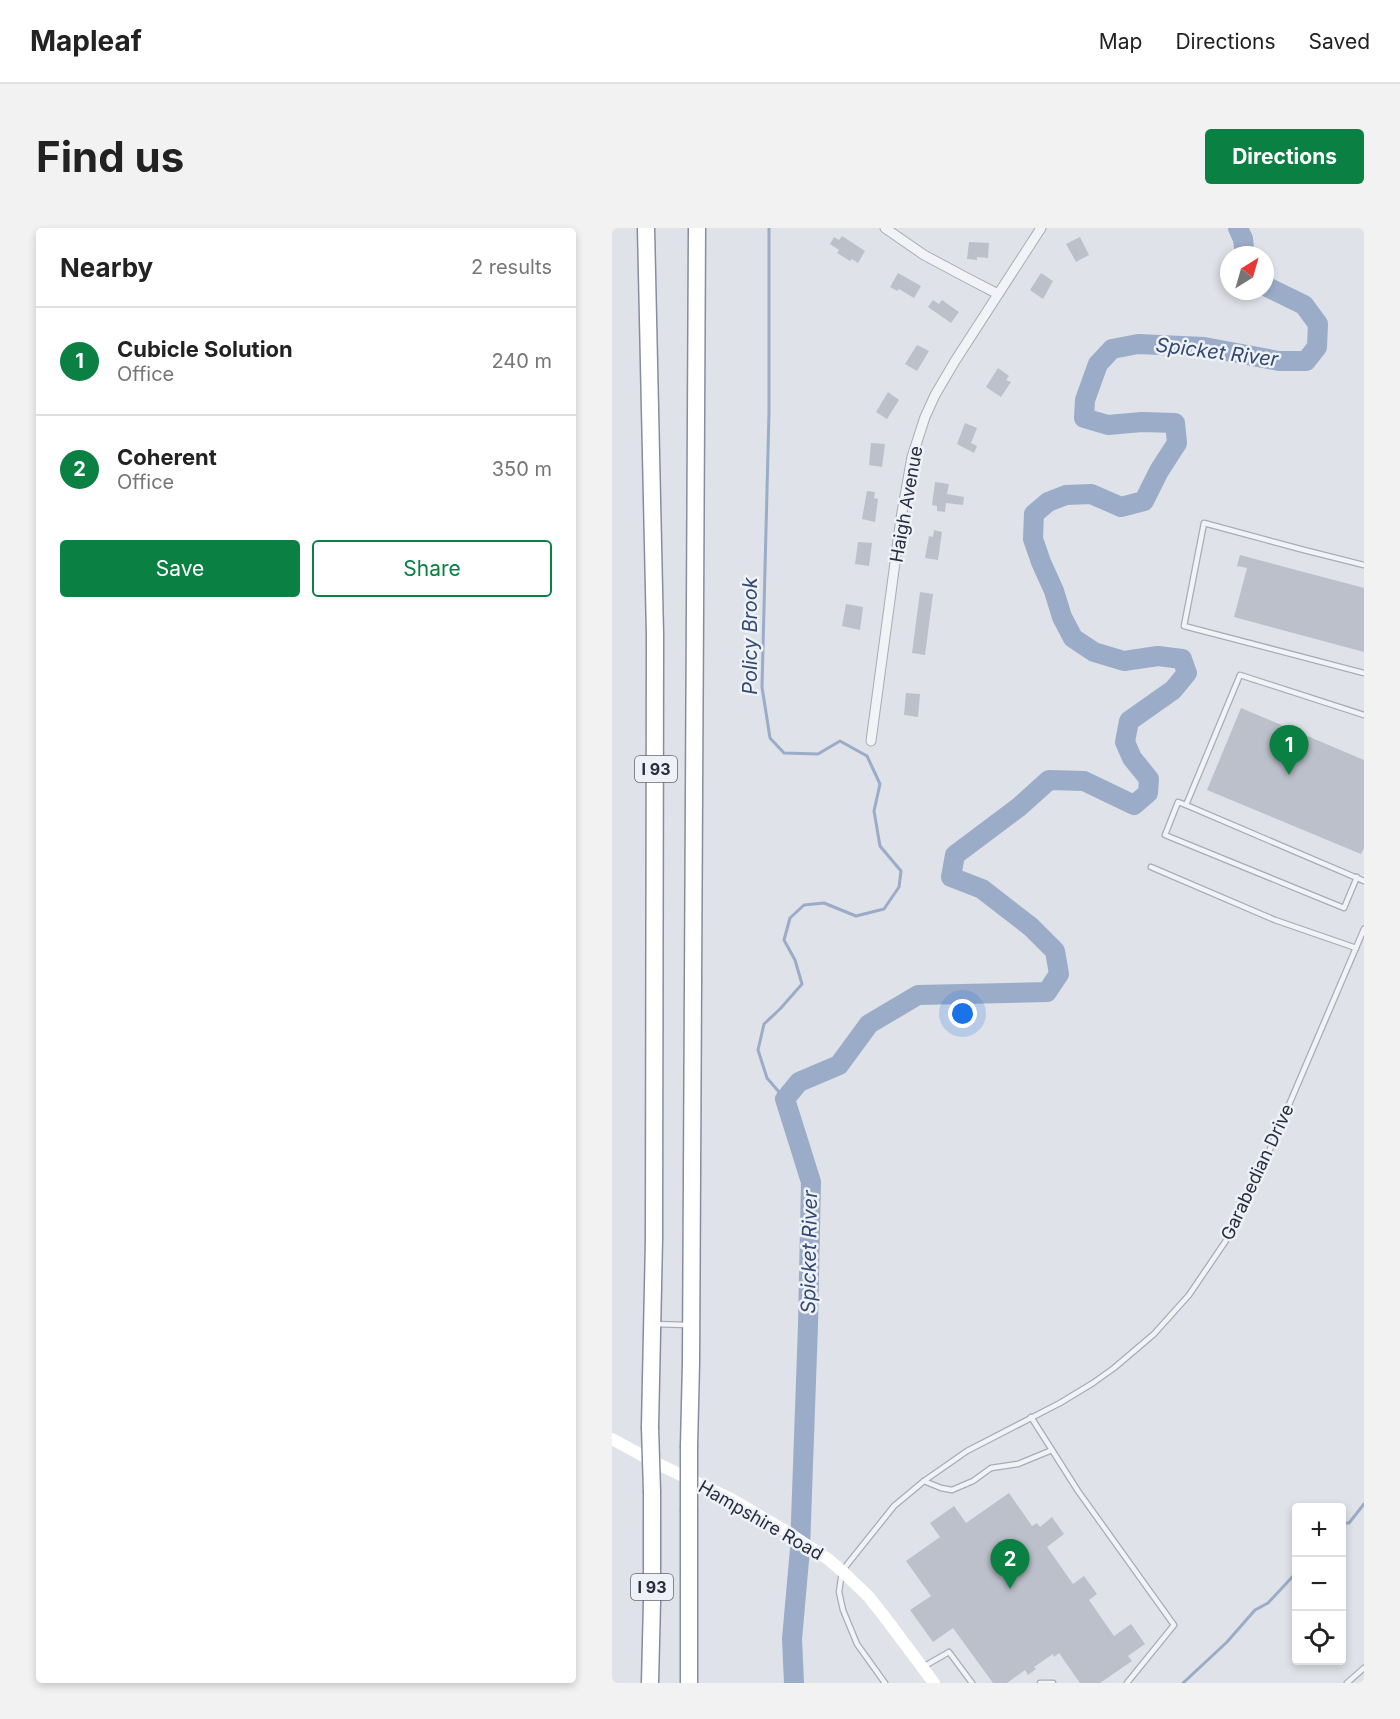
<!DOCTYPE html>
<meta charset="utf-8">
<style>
body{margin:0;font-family:Inter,sans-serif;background:#f2f2f2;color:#222}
.controls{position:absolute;right:18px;bottom:18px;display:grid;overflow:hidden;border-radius:6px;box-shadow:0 3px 9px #0003}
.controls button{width:54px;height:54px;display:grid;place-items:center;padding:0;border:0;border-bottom:2px solid #e0e0e0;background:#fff;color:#222;font:30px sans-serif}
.compass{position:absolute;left:608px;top:18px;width:54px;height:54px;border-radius:50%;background:#fff;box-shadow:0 3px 9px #0003;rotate:37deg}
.you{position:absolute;left:351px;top:786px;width:21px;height:21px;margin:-15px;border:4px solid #fff;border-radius:50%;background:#1a73e8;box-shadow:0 0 0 9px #1a73e833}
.badge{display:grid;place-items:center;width:39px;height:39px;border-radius:50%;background:#0b8043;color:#fff;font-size:20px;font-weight:700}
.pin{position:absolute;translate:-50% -50px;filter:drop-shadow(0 2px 3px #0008)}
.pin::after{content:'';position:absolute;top:32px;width:21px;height:18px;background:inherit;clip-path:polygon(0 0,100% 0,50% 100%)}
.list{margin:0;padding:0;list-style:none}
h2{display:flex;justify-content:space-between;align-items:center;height:78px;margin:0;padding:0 24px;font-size:26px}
h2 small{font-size:20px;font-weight:400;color:#767676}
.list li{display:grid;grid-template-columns:39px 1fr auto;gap:18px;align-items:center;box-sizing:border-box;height:108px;padding:0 24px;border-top:2px solid #e0e0e0}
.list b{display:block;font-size:22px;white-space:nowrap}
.list p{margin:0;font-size:20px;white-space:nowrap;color:#767676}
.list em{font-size:20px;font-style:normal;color:#767676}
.actions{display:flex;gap:12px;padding:18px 24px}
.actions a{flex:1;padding:14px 0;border:2px solid #0b8043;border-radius:6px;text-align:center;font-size:21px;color:#0b8043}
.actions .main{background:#0b8043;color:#fff}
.icon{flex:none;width:33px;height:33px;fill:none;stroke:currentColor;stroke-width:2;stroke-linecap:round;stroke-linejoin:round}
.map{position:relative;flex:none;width:752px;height:1455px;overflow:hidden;border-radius:6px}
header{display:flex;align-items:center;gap:36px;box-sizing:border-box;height:84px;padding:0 30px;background:#fff;border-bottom:2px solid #e0e0e0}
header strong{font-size:28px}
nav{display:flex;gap:33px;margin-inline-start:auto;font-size:21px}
.intro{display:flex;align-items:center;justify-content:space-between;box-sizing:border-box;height:144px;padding:0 36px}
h1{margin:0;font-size:42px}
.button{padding:15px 27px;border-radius:6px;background:#0b8043;color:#fff;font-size:21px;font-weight:700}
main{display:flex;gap:36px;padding:0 36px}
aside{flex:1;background:#fff;border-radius:6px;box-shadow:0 3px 9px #0003}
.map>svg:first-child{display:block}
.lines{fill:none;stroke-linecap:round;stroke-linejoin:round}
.stream{stroke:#9aacc7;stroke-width:3}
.river{stroke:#9aacc7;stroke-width:20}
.building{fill:#bcc0cb}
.lane-casing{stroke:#a8acb5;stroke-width:7}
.street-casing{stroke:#a8acb5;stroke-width:11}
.highway-casing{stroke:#878d9e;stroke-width:19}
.lane{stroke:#f2f3f6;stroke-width:4.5}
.street{stroke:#f2f3f6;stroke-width:9}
.secondary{stroke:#fff;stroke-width:12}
.highway{stroke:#fff;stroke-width:16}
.highway-bridge-casing{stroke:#878d9e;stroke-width:19;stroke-linecap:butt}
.highway-bridge{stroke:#fff;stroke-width:16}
.labels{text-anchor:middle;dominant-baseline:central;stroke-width:5;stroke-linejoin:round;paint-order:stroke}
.shield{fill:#eef1f6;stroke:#636876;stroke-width:1.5}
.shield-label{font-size:16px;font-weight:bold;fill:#282e3f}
.street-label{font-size:18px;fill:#282e3f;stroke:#eef1f6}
.water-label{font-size:20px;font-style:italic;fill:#334972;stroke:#eef1f6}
</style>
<header>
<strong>Mapleaf</strong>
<nav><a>Map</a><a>Directions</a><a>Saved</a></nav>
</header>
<div class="intro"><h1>Find us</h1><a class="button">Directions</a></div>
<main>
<aside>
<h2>Nearby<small>2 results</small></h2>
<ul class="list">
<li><span class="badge">1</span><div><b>Cubicle Solution</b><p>Office</p></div><em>240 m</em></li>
<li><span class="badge">2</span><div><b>Coherent</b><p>Office</p></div><em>350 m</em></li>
</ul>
<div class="actions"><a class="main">Save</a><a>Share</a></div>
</aside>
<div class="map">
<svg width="752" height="1455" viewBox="0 0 752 1455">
<rect width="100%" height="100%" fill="#dfe2e8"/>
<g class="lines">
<!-- stream -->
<g class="stream">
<path d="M157 0V184L150 459 158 510 172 525 206 526 228 513 255 528 268 556 262 583 268 618 289 643 287 659 272 681 244 688 212 675 192 677 178 690 172 712 183 732 190 756 168 781 152 796 146 822 155 850 173 871"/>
<path d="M730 1295H737L752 1276"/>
<path d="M684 1321 682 1323 684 1341"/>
<path d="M571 1455 615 1414 643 1382 656 1375 684 1345"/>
</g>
<!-- river -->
<g class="river">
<path d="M626 0 631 11 633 27"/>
<path d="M182 1455 180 1411 188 1321 196 1097 199 954 173 871 187 854 227 837 257 796 306 767 435 764 447 746 443 723 419 699 370 661 339 649 343 627 407 579 437 552 472 553 522 577 536 565 537 551 520 530 513 514 517 493 561 462 575 445 570 431 546 428 512 433 482 424 461 410 450 389 442 363 429 334 421 311 422 286 436 274 454 267 479 266 509 279 532 273 547 243 565 215 563 195 530 194 496 197 472 190 473 172 486 136 500 121 526 116 592 119 667 133H694L705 119 706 96 692 77 653 58"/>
</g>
</g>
<!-- building -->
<g class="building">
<path d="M230 8 253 23 246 35 240 31 238 33 225 25 227 22 218 16 222 9 227 12Z"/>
<path d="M468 9 477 27 464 34 454 16Z"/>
<path d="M357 14 377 15 376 30 365 29V32L355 31Z"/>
<path d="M286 45 309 58 302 70 287 61 285 63 278 59Z"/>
<path d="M429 45 441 53 431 71 418 62Z"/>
<path d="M321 72 327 76 330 72 347 84 339 95 316 79Z"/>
<path d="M305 117 317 123 305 143 293 136Z"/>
<path d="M386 140 397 148 394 152 399 154 389 169 374 159Z"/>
<path d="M276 164 287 172 275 191 264 184Z"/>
<path d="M353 195 365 200 359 215 365 218 362 225 345 216Z"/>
<path d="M259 215 273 216 270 239 257 237Z"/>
<path d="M323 254 337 256 335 266 352 269 351 277 334 275 333 284 325 283V278L320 277Z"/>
<path d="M255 263 263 264 262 270 266 271 263 294 250 291Z"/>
<path d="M322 302 330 304 326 332 313 330 317 308 321 309Z"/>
<path d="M246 314 260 315 257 338 243 336Z"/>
<path d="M628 327 752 360V424L622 389 635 340 625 338Z"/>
<path d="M308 364 321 366 313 427 300 425Z"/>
<path d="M234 376 251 379 248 402 230 398Z"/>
<path d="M294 465 308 466 306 489 292 487Z"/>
<path d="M629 480 752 532V620L749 626 595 562Z"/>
<path d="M397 1265 420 1298 425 1295 428 1299 440 1289 452 1306 435 1319 461 1356 472 1348 485 1366 477 1372 502 1408 519 1396 533 1416 516 1428 520 1433 488 1455H468L447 1425 442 1429 441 1426 422 1439 424 1441 416 1447 413 1442 395 1455H381L341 1400 321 1414 298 1382 319 1368 294 1333 328 1309 318 1295 342 1278 354 1295Z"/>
</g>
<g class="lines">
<defs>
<g id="lane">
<path d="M752 337 692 322 592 295 572 398 752 445"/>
<path d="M752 487 628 447 574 577 752 653"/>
<path d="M574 577 566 574 553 607 732 680 745 649"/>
<path d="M539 639 663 692 744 720"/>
<path d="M42 1096 76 1097"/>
<path d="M419 1189 466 1263 562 1397 515 1455"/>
<path d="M312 1253 329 1260 340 1262 361 1253 379 1240 406 1236 440 1222"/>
<path d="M311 1439 337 1424 360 1455"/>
<path d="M273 1455 245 1416 231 1382 227 1364 230 1343 282 1278 312 1253 355 1223 448 1175 481 1155 502 1140 542 1106 577 1067 613 1014 638 968 752 701"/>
<path d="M428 1455H441"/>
<path d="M735 1455 752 1440"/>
</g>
<g id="street">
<path d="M273 0 312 27 357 51 386 66"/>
<path d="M259 513 289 290 300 229 313 189 323 167 343 133 429 0"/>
</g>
<g id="highway">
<path d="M34 0 43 407 42 1011 38 1199"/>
<path d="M77 1218 79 1135 85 0"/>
<path d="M77 1283V1455"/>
<path d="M38 1455 40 1373V1264"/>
</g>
</defs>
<!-- lane casing -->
<use href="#lane" class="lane-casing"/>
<!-- street casing -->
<use href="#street" class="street-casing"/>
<!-- highway casing -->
<use href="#highway" class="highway-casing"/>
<!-- lane -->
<use href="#lane" class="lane"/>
<!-- street -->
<use href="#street" class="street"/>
<!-- secondary -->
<path class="secondary" d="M0 1211 46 1236 119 1271 172 1302 216 1331 230 1343 257 1369 278 1396 322 1455"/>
<!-- highway -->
<use href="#highway" class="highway"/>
<defs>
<g id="highway-bridge">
<path d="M38 1199 40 1264"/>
<path d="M77 1218V1283"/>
</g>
</defs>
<!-- highway-bridge casing -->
<use href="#highway-bridge" class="highway-bridge-casing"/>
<!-- highway-bridge -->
<use href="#highway-bridge" class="highway-bridge"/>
</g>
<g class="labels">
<!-- shield labels -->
<g class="shield">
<rect x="23" y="528" width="42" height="26" rx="4.5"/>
<rect x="19" y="1346" width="42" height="26" rx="4.5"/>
</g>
<g class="shield-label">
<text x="44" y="541">I 93</text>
<text x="40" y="1359">I 93</text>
</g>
<!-- street labels -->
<g class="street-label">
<text transform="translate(294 276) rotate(-80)">Haigh Avenue</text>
<text transform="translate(645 944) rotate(-65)">Garabedian Drive</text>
<text transform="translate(149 1292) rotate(30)">Hampshire Road</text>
</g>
<!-- water labels -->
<g class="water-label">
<text transform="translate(605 124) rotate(7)">Spicket River</text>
<text transform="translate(138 408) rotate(-90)">Policy Brook</text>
<text transform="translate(197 1024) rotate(-89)">Spicket River</text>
</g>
</g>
</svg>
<div class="controls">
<button>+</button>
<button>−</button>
<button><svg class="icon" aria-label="locate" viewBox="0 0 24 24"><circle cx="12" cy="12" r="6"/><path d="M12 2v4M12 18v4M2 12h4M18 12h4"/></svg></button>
</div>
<svg class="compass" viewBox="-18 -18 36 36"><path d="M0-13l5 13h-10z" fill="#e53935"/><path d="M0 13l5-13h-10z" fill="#767676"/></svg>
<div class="you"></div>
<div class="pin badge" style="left:677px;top:547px">1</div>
<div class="pin badge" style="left:398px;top:1361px">2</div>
</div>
</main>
